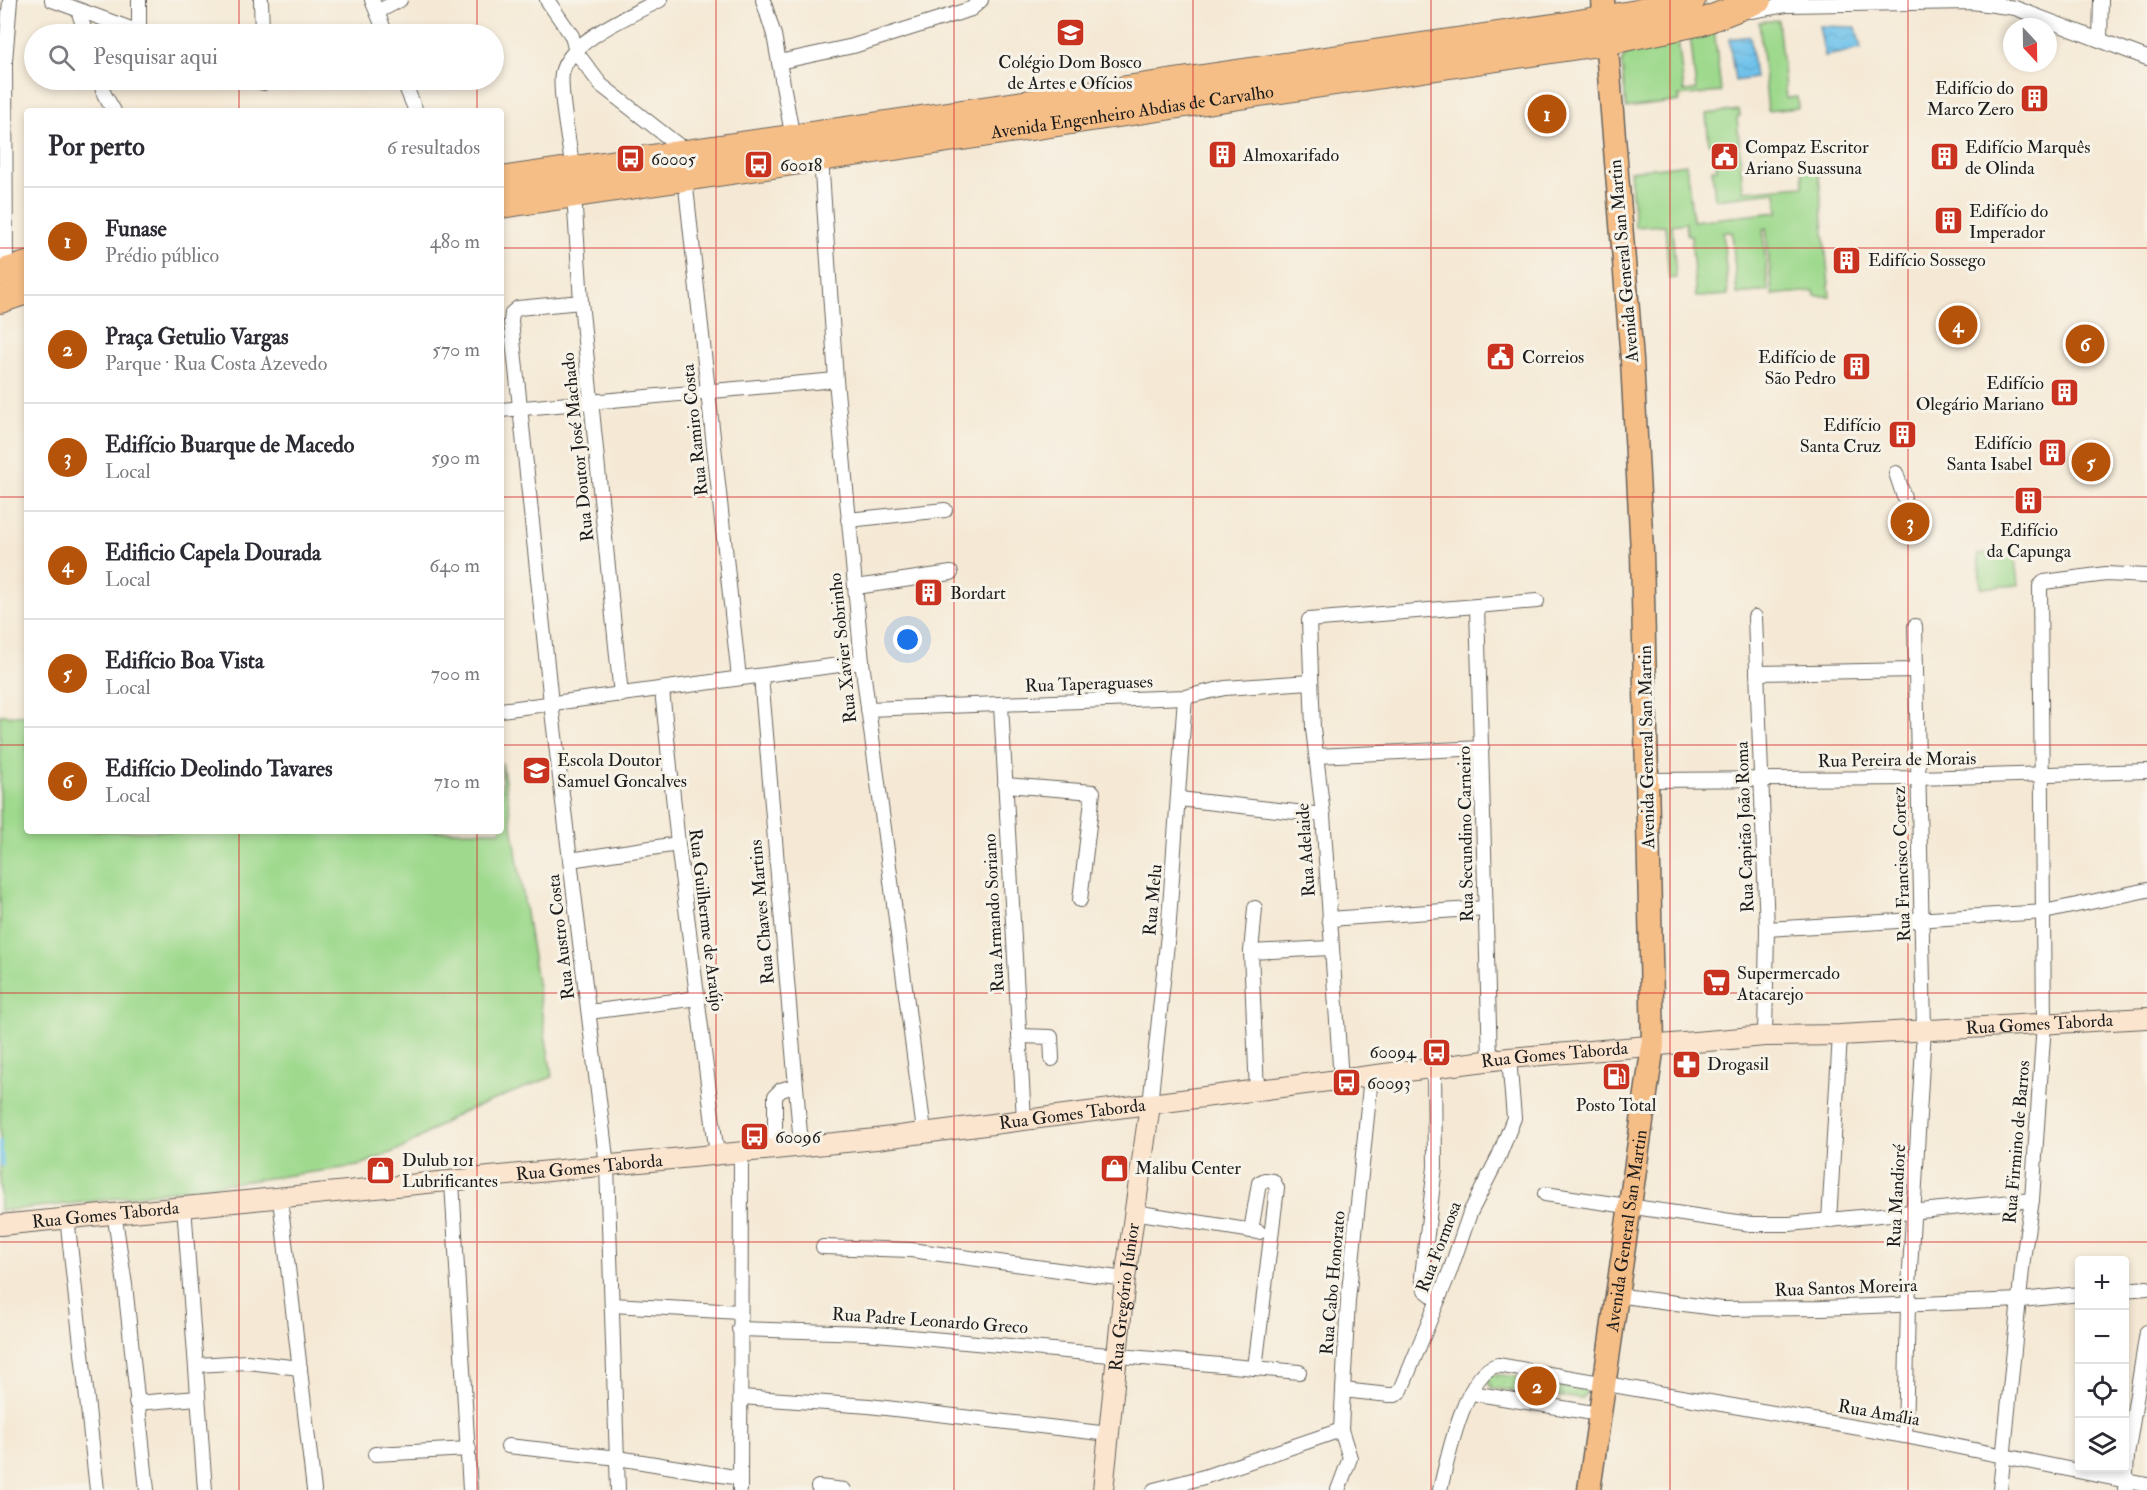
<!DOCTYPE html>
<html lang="pt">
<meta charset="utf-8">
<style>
body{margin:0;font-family:"IM FELL Double Pica",serif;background:#f2f2f3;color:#2b2b33}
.controls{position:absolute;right:18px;bottom:18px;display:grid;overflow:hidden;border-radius:6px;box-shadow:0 3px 9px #0003}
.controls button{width:54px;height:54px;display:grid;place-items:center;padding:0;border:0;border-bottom:2px solid #e1e1e2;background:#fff;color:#2b2b33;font:30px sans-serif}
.compass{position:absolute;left:2003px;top:18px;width:54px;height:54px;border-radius:50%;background:#fff;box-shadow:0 3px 9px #0003;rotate:158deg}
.you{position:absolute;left:908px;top:640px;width:21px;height:21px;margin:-15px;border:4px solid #fff;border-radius:50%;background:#1a73e8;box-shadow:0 0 0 9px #1a73e833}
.badge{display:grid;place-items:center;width:39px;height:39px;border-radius:50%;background:#b45309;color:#fff;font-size:20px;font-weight:700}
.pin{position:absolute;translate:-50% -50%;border:3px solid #fff;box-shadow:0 2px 6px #0006}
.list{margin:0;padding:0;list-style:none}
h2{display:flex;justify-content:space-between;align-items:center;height:78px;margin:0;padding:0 24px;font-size:26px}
h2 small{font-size:20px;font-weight:400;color:#7c7c81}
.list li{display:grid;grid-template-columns:39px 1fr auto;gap:18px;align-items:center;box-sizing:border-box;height:108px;padding:0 24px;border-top:2px solid #e1e1e2}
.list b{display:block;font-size:22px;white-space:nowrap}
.list p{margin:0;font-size:20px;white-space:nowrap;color:#7c7c81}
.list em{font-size:20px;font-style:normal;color:#7c7c81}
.icon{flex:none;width:33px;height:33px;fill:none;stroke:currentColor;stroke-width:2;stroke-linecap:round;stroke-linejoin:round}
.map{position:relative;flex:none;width:2147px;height:1490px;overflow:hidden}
.search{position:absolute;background:#fff;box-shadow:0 3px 9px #0003;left:24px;top:24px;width:480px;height:66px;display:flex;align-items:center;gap:15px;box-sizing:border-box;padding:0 21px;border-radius:33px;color:#7c7c81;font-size:22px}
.panel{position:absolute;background:#fff;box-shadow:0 3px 9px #0003;left:24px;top:108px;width:480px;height:726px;border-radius:6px}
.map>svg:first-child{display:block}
.green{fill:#9ed98d;stroke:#5d7a54;stroke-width:1.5}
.park{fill:url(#park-dots);stroke:#5d7a54;stroke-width:1.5}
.water{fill:url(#water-waves);stroke:#466f84;stroke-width:1.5}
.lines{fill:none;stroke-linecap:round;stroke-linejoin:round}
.stream{stroke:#70c2eb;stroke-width:4}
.street-casing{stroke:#68645d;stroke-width:16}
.secondary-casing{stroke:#68645d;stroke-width:22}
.primary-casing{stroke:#68645d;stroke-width:25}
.highway-casing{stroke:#68645d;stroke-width:28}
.street{stroke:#fff;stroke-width:14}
.secondary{stroke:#fbe5cf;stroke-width:20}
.primary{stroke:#f6be87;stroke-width:22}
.highway{stroke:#f6be87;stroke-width:26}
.grid{fill:none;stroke:#d62828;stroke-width:1.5;stroke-opacity:0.55}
.labels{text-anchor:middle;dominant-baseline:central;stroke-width:6;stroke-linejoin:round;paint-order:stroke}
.poi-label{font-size:18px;fill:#1c1c1c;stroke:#f7f3e8;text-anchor:start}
.street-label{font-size:18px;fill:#1c1c1c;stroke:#f7f3e8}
</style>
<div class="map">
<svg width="2147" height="1490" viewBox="0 0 2147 1490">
<defs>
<pattern id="park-dots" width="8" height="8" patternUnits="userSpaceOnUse" patternTransform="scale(1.5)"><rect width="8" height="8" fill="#9ed98d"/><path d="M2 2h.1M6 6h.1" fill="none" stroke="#88ba79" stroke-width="1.8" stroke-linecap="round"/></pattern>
<pattern id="water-waves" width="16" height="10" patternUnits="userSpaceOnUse" patternTransform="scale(1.5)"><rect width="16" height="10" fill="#70c2eb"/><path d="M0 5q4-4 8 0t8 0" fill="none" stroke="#60a6c9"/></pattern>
</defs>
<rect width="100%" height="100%" fill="#f7f3e8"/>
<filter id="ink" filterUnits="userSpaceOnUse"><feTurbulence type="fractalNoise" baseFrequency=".0167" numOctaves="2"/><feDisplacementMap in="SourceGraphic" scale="12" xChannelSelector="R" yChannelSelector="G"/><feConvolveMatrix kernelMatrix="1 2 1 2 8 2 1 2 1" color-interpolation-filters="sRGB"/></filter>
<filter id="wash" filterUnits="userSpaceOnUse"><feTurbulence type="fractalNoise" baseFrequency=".008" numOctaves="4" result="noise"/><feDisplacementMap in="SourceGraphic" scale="24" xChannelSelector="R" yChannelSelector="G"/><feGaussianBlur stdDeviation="1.35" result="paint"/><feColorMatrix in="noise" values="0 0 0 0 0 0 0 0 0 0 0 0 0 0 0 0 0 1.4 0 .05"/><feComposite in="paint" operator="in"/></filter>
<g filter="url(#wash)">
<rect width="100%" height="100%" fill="#f5e9d5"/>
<!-- green -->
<g class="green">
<path d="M1778 20 1786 98 1797 97 1798 108 1768 111 1759 22Z"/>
<path d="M1714 28 1721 92 1679 96 1680 101 1626 108 1622 63 1626 54 1678 40 1684 91 1696 90 1690 34Z"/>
<path d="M1739 110 1740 116 1737 117 1743 191 1803 186 1802 167 1818 166 1830 296H1815L1814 291 1772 295 1766 228 1763 229 1768 291 1737 294 1732 232H1723L1728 295 1696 297 1691 235H1687L1686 223 1672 225 1676 278 1669 279 1665 225 1635 227 1630 171 1680 165 1686 164 1693 221 1778 212 1776 192 1715 199 1712 169H1717L1714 144H1709L1706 114Z"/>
<path d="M2014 550 2018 585 1981 588 1978 554Z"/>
<path d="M0 715 27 716V831H501L502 762 552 1077 458 1114 405 1147 358 1166 88 1202 0 1211Z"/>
</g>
<!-- park -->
<path class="park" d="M1493 1374 1583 1385 1587 1387V1392L1581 1399 1492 1388 1486 1381Z"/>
<!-- water -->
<g class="water">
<path d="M1819 26 1856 27 1861 49 1825 56Z"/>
<path d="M1750 36 1755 78 1735 81 1729 39Z"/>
</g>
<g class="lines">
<!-- stream -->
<path class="stream" d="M0 1142 2 1165"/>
</g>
</g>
<g filter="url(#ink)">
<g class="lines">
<defs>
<g id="street">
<path d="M52 0 145 34"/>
<path d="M261 0 262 34"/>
<path d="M372 0 386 34"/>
<path d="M547 0 572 36 576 52 601 85 687 152"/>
<path d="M763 0 774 35 793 139"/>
<path d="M78 10 86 34"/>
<path d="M1751 11 1786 5 1972 2 2015 8 2147 58"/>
<path d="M377 12 400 0"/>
<path d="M139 32V0"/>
<path d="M2100 40 2101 0"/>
<path d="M779 62 853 46 971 9 981 0"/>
<path d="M100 80 104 94 114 111"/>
<path d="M254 80 263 83V80"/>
<path d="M403 80 416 111"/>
<path d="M821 158 836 380 862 662 924 1131"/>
<path d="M573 171C570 148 559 92 562 73 569 40 632 15 660 0"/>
<path d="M685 178 739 678"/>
<path d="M574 194 581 302 621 695"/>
<path d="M6 271 5 61 10 0"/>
<path d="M581 302 518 308 512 313 511 321 551 703 607 1166 618 1490"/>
<path d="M501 410 836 380"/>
<path d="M1896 473 1904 497"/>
<path d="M848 520 945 510"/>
<path d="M856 587 951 573"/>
<path d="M1477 607 1490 1060"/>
<path d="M1755 617 1767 929 1765 1036"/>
<path d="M1757 673 1916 670"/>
<path d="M761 676 801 1145"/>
<path d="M662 690 678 844 717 1155"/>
<path d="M1001 705 1024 1120"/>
<path d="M868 709 1185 697 1225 688 1310 682"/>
<path d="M501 710 862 662"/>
<path d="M1317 756 1482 748"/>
<path d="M1647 780 1918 778 2147 771"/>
<path d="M1005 785 1093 792 1080 900"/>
<path d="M1179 799 1323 815"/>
<path d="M570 860 678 844"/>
<path d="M1255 908 1251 952 1257 1092"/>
<path d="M1329 919 1485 908"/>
<path d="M1767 929 2044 912 2147 890"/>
<path d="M1251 952 1330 948"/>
<path d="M589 1012 698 998"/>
<path d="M1019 1036 1051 1037 1052 1059"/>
<path d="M1434 1069 1435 1167 1422 1276 1425 1290 1438 1300"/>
<path d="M1341 1080 1323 815 1313 728 1309 620 1537 601"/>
<path d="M1150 1105 1168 934 1185 697"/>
<path d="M775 1148V1096L781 1090 794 1086"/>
<path d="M452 1182 470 1490"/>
<path d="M1545 1194 1751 1224H1789L2032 1200"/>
<path d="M280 1199 314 1490"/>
<path d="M184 1206 205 1490"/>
<path d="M114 1212 125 1285 147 1490"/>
<path d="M1134 1212 1259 1232"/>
<path d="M67 1217 97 1490"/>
<path d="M1829 1221 1840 1035"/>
<path d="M1251 1231 1259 1183 1265 1180 1273 1181 1277 1188 1255 1368"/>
<path d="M823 1247 911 1250 1125 1279"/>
<path d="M2124 1290 2147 1288"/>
<path d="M1615 1295 1722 1309 1821 1308 2021 1300 2080 1294"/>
<path d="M612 1305 740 1312"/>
<path d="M739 1329 865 1333 1299 1372"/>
<path d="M197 1365 247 1362 300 1368"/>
<path d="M1343 1390 1389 1395H1395L1401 1390 1450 1271 1470 1213 1499 1156 1514 1118 1509 1058"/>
<path d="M1472 1393 1599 1414"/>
<path d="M741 1397 869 1406 1109 1434"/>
<path d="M136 1403 198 1398"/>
<path d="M1905 1436 1908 1304 1924 1029 1915 626"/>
<path d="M508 1446 618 1458 740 1478"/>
<path d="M375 1454 469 1449"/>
<path d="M818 1487 844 1490"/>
<path d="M740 1490 741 1152"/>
<path d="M1154 1490 1204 1477 1341 1430"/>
<path d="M1338 1490 1350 1458 1341 1430 1343 1390 1348 1301 1371 1077"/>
<path d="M1440 1490C1447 1461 1465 1371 1498 1365L1905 1436 2147 1485"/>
<path d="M2000 1490 2023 1259 2032 1200 2044 1023 2040 586 2044 582 2106 574 2147 576"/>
<path d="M2125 1490 2127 1456 2147 1332"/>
</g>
<g id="secondary">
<path id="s1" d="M0 1225 876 1139 1509 1058 1765 1036 1840 1035 2147 1018"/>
<path id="s2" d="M1103 1490 1125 1279 1150 1105"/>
</g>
<g id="primary">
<path id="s3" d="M1589 1490 1653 1045 1642 552 1632 360 1603 0"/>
</g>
<g id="highway">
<path d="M501 180 1567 25 1637 13 1692 0"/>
<path id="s4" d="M501 205 1605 42 1702 22 1758 0"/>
<path d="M0 273 27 265"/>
<path d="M0 300 27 291"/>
</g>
</defs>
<!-- street casing -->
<use href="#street" class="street-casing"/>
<!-- secondary casing -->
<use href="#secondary" class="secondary-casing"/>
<!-- primary casing -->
<use href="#primary" class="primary-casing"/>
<!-- highway casing -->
<use href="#highway" class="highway-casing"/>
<!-- street -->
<use href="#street" class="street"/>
<!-- secondary -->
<use href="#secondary" class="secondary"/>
<!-- primary -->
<use href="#primary" class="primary"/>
<!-- highway -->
<use href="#highway" class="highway"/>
</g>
</g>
<!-- grid -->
<path class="grid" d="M239 0V34M477 0V34M716 0V1490M954 0V1490M1193 0V1490M1431 0V1490M1670 0V1490M1908 0V1490M239 80V111M477 80V111M0 248H27M501 248H2147M0 497H27M501 497H2147M0 745H27M501 745H2147M239 831V1490M477 831V1490M0 993H2147M0 1242H2147"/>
<!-- icons -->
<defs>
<symbol id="school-square" viewBox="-11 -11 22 22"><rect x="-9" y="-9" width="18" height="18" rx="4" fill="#c8321e" stroke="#f7f3e8"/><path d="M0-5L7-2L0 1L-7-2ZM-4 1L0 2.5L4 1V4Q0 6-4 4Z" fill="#fff"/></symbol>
<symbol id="building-square" viewBox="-11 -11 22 22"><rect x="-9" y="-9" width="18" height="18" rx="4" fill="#c8321e" stroke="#f7f3e8"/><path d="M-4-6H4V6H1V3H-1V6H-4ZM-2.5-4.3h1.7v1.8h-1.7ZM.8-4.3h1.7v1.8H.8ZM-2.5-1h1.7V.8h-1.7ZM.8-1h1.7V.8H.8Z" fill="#fff"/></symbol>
<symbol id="civic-square" viewBox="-11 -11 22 22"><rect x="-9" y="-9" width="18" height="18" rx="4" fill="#c8321e" stroke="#f7f3e8"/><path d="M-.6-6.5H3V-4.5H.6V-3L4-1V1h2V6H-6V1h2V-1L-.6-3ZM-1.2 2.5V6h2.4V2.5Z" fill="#fff"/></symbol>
<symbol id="bus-square" viewBox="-11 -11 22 22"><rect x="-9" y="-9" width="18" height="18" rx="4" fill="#c8321e" stroke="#f7f3e8"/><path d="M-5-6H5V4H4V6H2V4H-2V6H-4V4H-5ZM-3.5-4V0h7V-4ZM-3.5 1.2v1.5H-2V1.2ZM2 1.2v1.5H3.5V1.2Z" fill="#fff"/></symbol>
<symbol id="supermarket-square" viewBox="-11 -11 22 22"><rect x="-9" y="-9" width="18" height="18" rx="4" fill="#c8321e" stroke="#f7f3e8"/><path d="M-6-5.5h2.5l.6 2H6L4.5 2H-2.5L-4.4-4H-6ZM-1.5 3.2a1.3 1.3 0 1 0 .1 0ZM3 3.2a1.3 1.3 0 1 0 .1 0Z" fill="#fff"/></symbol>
<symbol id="pharmacy-square" viewBox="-11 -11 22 22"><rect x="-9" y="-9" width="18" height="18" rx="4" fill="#c8321e" stroke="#f7f3e8"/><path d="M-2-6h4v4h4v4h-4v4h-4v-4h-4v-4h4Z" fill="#fff"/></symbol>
<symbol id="fuel-square" viewBox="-11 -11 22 22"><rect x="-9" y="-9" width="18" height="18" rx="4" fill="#c8321e" stroke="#f7f3e8"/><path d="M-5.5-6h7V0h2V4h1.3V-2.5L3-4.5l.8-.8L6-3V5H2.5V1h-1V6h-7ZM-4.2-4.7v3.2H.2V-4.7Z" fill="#fff"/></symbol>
<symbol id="shop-square" viewBox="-11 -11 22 22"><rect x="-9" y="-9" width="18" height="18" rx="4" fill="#c8321e" stroke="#f7f3e8"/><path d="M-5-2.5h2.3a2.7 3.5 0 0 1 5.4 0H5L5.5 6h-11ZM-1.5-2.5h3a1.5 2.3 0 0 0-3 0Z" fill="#fff"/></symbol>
</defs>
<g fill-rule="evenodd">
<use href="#school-square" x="1054" y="16" width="33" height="33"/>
<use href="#building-square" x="2018" y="82" width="33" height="33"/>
<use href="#building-square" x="1206" y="138" width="33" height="33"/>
<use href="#civic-square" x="1708" y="140" width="33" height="33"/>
<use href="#building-square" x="1928" y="140" width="33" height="33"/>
<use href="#bus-square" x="614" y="142" width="33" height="33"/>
<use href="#bus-square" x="742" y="148" width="33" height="33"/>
<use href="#building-square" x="1932" y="204" width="33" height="33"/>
<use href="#building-square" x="1830" y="244" width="33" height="33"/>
<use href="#civic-square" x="1484" y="340" width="33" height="33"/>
<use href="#building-square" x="1840" y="350" width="33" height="33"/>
<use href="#building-square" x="2048" y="376" width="33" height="33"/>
<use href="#building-square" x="1886" y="418" width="33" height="33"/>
<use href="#building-square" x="2036" y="436" width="33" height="33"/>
<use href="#building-square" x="2012" y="484" width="33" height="33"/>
<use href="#building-square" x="912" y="576" width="33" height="33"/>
<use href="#school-square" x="520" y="754" width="33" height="33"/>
<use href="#supermarket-square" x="1700" y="966" width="33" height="33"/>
<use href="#bus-square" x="1420" y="1036" width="33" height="33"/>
<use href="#pharmacy-square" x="1670" y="1048" width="33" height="33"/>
<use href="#fuel-square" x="1600" y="1060" width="33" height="33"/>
<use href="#bus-square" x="1330" y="1066" width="33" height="33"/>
<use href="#bus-square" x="738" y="1120" width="33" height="33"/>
<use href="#shop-square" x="1098" y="1152" width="33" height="33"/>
<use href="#shop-square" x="364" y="1154" width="33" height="33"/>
</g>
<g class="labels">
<!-- poi labels -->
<g class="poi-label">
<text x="1070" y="62" text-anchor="middle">Colégio Dom Bosco<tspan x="1070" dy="21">de Artes e Ofícios</tspan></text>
<text x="2014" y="88" text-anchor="end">Edifício do<tspan x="2014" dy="21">Marco Zero</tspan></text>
<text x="1745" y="147">Compaz Escritor<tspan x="1745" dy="21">Ariano Suassuna</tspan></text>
<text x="1965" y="147">Edifício Marquês<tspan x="1965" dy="21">de Olinda</tspan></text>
<text x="1243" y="155">Almoxarifado</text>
<text x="651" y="159">60005</text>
<text x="780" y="165">60018</text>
<text x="1969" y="211">Edifício do<tspan x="1969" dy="21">Imperador</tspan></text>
<text x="1868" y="260">Edifício Sossego</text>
<text x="1522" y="357">Correios</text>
<text x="1836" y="357" text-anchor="end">Edifício de<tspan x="1836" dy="21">São Pedro</tspan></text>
<text x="2044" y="383" text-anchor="end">Edifício<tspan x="2044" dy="21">Olegário Mariano</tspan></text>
<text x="1881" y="425" text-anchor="end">Edifício<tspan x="1881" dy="21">Santa Cruz</tspan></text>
<text x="2032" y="443" text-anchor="end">Edifício<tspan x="2032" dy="21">Santa Isabel</tspan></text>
<text x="2029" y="530" text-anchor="middle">Edifício<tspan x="2029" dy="21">da Capunga</tspan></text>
<text x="950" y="593">Bordart</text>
<text x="557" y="760">Escola Doutor<tspan x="557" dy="21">Samuel Goncalves</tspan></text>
<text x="1737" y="973">Supermercado<tspan x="1737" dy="21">Atacarejo</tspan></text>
<text x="1416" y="1052" text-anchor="end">60094</text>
<text x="1707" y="1064">Drogasil</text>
<text x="1367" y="1083">60093</text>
<text x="1616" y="1105" text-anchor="middle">Posto Total</text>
<text x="775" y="1137">60096</text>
<text x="402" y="1160">Dulub 101<tspan x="402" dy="21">Lubrificantes</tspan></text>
<text x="1135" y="1168">Malibu Center</text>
</g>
<!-- street labels -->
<g class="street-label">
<text stroke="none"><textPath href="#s4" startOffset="638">Avenida Engenheiro Abdias de Carvalho</textPath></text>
<text transform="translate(1624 261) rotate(-95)">Avenida General San Martin</text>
<text transform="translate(695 430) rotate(-96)">Rua Ramiro Costa</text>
<text transform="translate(578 447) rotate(-96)">Rua Doutor José Machado</text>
<text transform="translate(843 648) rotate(-96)">Rua Xavier Sobrinho</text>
<text transform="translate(1089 684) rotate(-2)">Rua Taperaguases</text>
<text transform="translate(1647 747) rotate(-91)">Avenida General San Martin</text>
<text transform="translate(1897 760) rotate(-1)">Rua Pereira de Morais</text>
<text transform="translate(1745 827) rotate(-92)">Rua Capitão João Roma</text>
<text transform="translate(1466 834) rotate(-91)">Rua Secundino Carneiro</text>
<text transform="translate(1306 850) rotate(-94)">Rua Adelaide</text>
<text transform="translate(1902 864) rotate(-92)">Rua Francisco Cortez</text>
<text transform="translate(1153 900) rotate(-85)">Rua Melu</text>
<text transform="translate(762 912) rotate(-95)">Rua Chaves Martins</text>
<text transform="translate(994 913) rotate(-93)">Rua Armando Soriano</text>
<text transform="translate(706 920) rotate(83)">Rua Guilherme de Araújo</text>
<text transform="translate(561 937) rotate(-97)">Rua Austro Costa</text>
<text stroke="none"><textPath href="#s1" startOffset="2050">Rua Gomes Taborda</textPath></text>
<text stroke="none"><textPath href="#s1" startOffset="1564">Rua Gomes Taborda</textPath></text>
<text stroke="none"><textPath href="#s1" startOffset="1078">Rua Gomes Taborda</textPath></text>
<text transform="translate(2017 1142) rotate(-85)">Rua Firmino de Barros</text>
<text stroke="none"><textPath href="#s1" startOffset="592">Rua Gomes Taborda</textPath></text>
<text transform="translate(1897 1196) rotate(-87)">Rua Mandioré</text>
<text stroke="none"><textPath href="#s1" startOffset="106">Rua Gomes Taborda</textPath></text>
<text stroke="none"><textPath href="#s3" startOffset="262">Avenida General San Martin</textPath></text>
<text transform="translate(1439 1247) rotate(-69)">Rua Formosa</text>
<text transform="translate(1333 1283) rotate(-85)">Rua Cabo Honorato</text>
<text transform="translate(1846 1288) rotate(-2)">Rua Santos Moreira</text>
<text stroke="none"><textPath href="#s2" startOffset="194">Rua Gregório Júnior</textPath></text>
<text transform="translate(930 1321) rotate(4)">Rua Padre Leonardo Greco</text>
<text transform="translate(1879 1413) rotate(10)">Rua Amália</text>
</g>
</g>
</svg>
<div class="controls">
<button>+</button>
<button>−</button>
<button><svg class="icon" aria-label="locate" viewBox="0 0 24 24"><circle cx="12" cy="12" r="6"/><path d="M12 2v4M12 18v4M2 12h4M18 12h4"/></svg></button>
<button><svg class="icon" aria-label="layers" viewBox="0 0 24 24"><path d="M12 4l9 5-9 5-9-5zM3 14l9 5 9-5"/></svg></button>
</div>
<svg class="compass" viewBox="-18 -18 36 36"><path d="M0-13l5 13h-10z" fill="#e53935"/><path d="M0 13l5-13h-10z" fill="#7c7c81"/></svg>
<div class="you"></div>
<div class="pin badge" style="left:1547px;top:114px">1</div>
<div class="pin badge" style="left:1537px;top:1386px">2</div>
<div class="pin badge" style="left:1910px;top:522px">3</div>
<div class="pin badge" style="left:1958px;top:325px">4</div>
<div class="pin badge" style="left:2091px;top:462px">5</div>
<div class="pin badge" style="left:2085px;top:344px">6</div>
<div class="search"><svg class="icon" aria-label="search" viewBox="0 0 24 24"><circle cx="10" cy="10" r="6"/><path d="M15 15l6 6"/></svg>Pesquisar aqui</div>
<section class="panel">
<h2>Por perto<small>6 resultados</small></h2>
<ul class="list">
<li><span class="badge">1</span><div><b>Funase</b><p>Prédio público</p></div><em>480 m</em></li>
<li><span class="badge">2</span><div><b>Praça Getulio Vargas</b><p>Parque · Rua Costa Azevedo</p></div><em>570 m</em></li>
<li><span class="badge">3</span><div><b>Edifício Buarque de Macedo</b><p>Local</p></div><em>590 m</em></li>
<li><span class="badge">4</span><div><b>Edificio Capela Dourada</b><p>Local</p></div><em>640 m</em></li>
<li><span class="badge">5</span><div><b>Edifício Boa Vista</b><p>Local</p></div><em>700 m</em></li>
<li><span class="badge">6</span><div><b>Edifício Deolindo Tavares</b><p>Local</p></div><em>710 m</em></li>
</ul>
</section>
</div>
